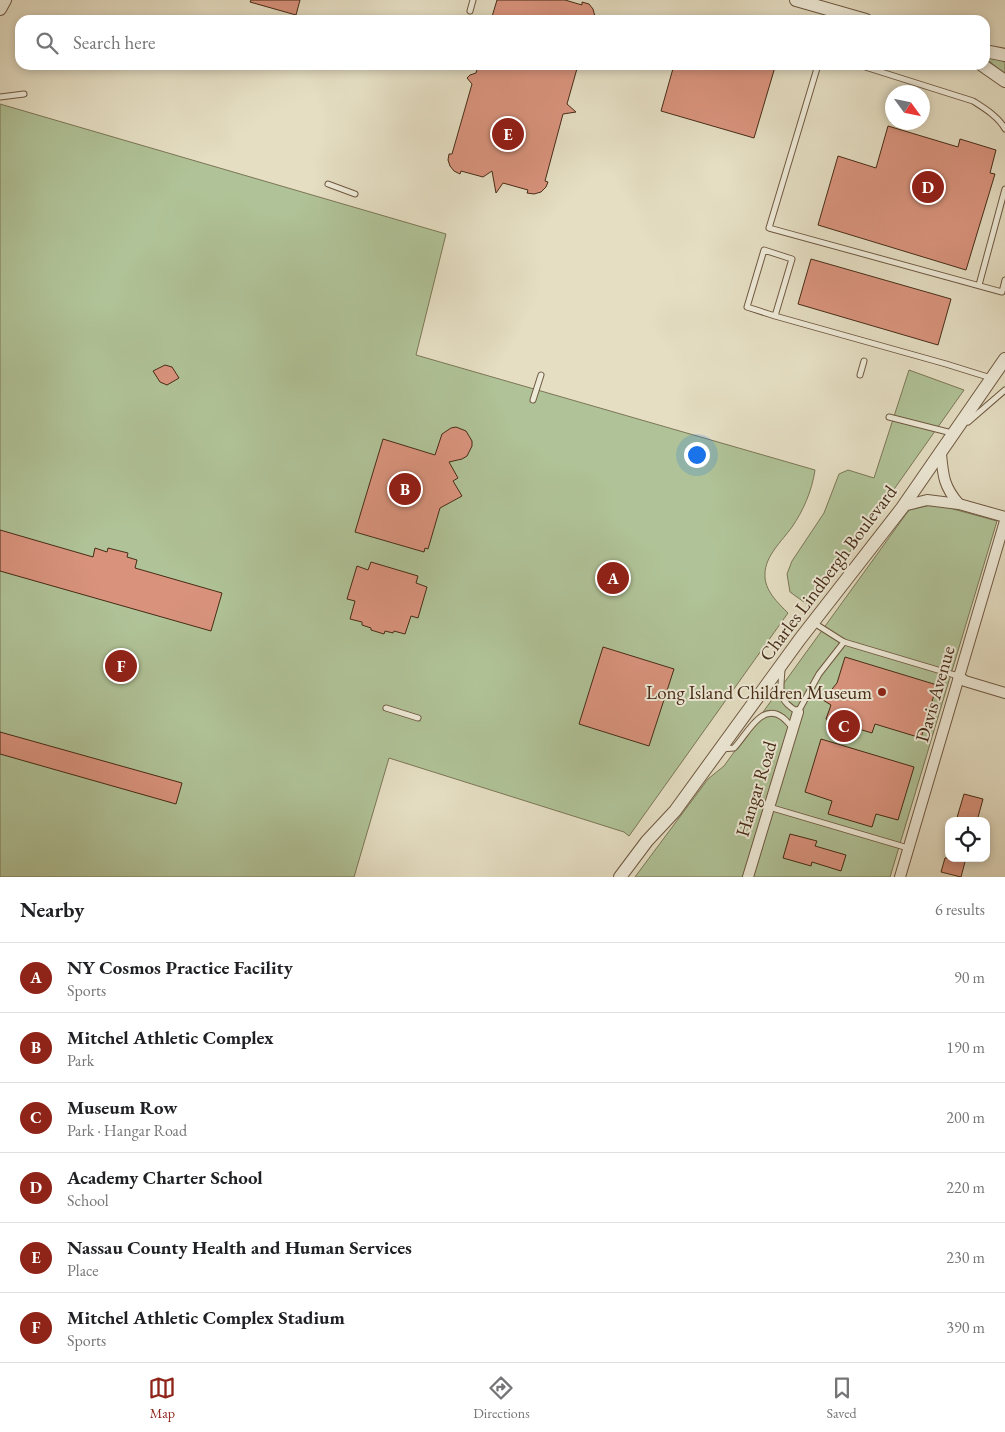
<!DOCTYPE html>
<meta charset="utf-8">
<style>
body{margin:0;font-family:"EB Garamond",serif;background:#f2f2f2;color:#202124}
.controls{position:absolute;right:15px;bottom:15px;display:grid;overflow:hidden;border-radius:10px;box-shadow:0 2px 8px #0003}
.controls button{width:45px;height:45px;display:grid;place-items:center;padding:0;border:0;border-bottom:1px solid #e0e0e0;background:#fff;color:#202124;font:25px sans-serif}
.compass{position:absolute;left:885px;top:85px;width:45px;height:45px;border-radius:50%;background:#fff;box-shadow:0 2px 8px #0003;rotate:123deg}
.you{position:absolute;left:696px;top:454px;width:18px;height:18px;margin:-12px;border:4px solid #fff;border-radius:50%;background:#1a73e8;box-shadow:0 0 0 8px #1a73e833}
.badge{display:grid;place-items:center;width:32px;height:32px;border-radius:50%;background:#8f2418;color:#fff;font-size:16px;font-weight:700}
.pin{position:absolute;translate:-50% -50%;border:2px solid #fff;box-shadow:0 1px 5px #0006}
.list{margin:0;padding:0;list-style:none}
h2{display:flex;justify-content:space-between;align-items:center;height:65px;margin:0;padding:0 20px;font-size:21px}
h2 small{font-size:16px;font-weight:400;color:#757577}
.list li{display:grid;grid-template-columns:32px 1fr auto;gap:15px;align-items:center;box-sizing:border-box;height:70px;padding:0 20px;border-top:1px solid #e0e0e0}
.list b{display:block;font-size:19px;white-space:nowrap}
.list p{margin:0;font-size:16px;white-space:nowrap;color:#757577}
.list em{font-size:16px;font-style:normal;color:#757577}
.icon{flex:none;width:28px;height:28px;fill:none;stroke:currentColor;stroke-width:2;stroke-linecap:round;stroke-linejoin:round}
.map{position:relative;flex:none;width:1005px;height:877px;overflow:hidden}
.search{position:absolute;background:#fff;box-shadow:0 2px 8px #0003;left:15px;right:15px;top:15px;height:55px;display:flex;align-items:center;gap:12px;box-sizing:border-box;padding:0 18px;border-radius:15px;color:#757577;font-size:19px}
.sheet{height:485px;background:#fff}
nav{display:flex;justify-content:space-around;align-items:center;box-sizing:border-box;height:70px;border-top:1px solid #e0e0e0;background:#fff;font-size:14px;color:#757577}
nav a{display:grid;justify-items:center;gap:2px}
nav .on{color:#8f2418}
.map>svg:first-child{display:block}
.green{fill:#b0c297;stroke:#7b7656}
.building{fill:#d9937d;stroke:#462b15}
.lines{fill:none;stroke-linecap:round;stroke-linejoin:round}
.service-casing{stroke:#6e5840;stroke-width:7}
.minor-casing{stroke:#6e5840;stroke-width:12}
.tertiary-casing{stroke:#6e5840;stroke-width:14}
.service{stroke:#eeead8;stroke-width:5}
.minor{stroke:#eeead8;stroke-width:10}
.tertiary{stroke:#eeead8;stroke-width:12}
.poi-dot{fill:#8f2418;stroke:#eeead8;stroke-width:2}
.labels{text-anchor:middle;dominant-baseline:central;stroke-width:4;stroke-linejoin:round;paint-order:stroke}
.street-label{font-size:19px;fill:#462b15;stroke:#eeead8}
.poi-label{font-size:19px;fill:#462b15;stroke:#eeead8;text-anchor:end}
</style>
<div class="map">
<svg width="1005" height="877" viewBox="0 0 1005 877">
<rect width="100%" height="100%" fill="#e5dec3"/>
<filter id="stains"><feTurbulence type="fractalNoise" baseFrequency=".004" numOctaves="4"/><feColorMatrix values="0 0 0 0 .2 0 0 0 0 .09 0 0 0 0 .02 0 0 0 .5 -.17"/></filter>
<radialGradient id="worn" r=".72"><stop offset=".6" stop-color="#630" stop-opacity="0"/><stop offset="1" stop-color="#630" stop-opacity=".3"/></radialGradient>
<!-- green -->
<g class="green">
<path d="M985 55 1005 62V74L985 58Z"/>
<path d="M0 104 446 234 416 355 815 470C812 491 803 511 792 527 782 541 765 556 765 574 764 590 778 603 788 613L629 836 624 832 389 758 354 877H0Z"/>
<path d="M909 370 964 390 811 607 790 592 787 574 792 561 824 513 839 474 848 470 874 478Z"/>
<path d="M935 504 997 521 890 877H635L708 779 724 766 909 510Z"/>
</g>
<!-- building -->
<g class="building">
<path d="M251 0H300L296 15 250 2Z"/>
<path d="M497 0H565L582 5V2L589 4 593 9 596 20H491Z"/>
<path d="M478 65H578L567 104 576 112 563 114 545 181 548 182 546 187 541 192 534 194 527 193 528 190 503 183 496 193 492 171 483 177 461 171 460 174 454 171 450 166 448 160 449 154H452L472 84 467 78 470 75 476 73Z"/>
<path d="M674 65H769L775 67 754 138 661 111Z"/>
<path d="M888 126 958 147 960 139 996 150 990 173 995 174 966 270 818 225 838 156 876 168Z"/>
<path d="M811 259 951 299 938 345 798 304Z"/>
<path d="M165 365 172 367 179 378 167 385 160 382 153 371Z"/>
<path d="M456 427 466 431 472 441V446L467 456 462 459 449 462 458 478 453 481 462 496 440 508 428 549 425 548 424 552 355 532 383 439 435 455 442 434 451 428Z"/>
<path d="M0 530 93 557 95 548 107 552 108 548 128 553 127 557 137 560 135 568 222 593 211 631 0 571Z"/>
<path d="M371 562 418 576 416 583 427 587 418 618 411 616 405 634 394 631 393 633 385 631 384 634 371 630V628L362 625V622L350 619 355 601 347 599 357 566 368 570Z"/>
<path d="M603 647 674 669 649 746 579 724Z"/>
<path d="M845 657 937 685 921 738 875 724 872 733 826 719 831 705 823 700 837 683Z"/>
<path d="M0 732 182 783 176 804 0 754Z"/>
<path d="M821 739 914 767 898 820 876 814 872 827 828 814 832 801 805 792Z"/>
<path d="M964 794 983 799 977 821H956Z"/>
<path d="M790 834 817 841 815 846 846 855 841 871 812 862 811 866 783 858Z"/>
<path d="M945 858H966L961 877 941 872Z"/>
</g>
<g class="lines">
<defs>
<g id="service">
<path d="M470 11 473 0"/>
<path d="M818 65 769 228 1002 292 1005 280"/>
<path d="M859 65 973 101C984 108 999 117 1005 129"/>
<path d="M0 97 24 94"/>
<path d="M328 184 355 194"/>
<path d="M979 285 1005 189"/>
<path d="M775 316 792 259 764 250 747 307 775 316 946 364 991 378"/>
<path d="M860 375 864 361"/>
<path d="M533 400 541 375"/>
<path d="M889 417 952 433"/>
<path d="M968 422 1005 390"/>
<path d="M814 623 844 642 958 676"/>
<path d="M782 669C781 691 776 699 798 712L819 674 844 642"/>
<path d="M386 708 418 718"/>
<path d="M721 749 734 748C746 736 761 702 782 717 786 720 790 725 793 728"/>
<path d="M769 807 908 848"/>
</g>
<g id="minor">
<path d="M941 454C943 476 944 487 959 504"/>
<path d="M903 506 927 500 959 504 1005 517"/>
<path d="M958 676 965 681 1005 693"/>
<path d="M748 877 798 712"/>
<path d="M900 877 1005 521"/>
</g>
<g id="tertiary">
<path d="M796 0 866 20"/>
<path d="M0 9 5 0"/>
<path d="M985 51 1005 55"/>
<path d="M982 65 1005 81"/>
<path d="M620 877 647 841 675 811 800 639 902 508 1005 359"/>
</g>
</defs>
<!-- service casing -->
<use href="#service" class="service-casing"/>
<!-- minor casing -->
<use href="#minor" class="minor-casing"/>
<!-- tertiary casing -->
<use href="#tertiary" class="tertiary-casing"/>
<!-- service -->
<use href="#service" class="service"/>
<!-- minor -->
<use href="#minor" class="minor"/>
<!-- tertiary -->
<use href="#tertiary" class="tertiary"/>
</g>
<!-- markers -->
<circle class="poi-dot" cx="882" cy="692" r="5"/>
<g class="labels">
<!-- street labels -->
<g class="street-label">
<text transform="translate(828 573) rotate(-53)">Charles Lindbergh Boulevard</text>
<text transform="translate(935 694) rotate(-74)">Davis Avenue</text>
<text transform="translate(756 789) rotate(-73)">Hangar Road</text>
</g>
<!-- poi labels -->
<g class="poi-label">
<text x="872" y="692">Long Island Children Museum</text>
</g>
</g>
<rect width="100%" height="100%" filter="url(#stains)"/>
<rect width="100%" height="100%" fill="url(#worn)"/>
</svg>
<div class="controls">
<button><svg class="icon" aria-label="locate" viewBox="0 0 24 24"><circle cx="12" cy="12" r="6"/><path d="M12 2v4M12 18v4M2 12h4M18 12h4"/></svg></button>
</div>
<svg class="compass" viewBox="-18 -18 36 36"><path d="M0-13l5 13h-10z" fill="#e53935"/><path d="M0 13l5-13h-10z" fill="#757577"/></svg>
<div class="you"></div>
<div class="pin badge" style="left:613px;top:578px">A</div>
<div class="pin badge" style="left:405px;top:489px">B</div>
<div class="pin badge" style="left:844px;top:726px">C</div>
<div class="pin badge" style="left:928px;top:187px">D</div>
<div class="pin badge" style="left:508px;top:134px">E</div>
<div class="pin badge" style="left:121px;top:666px">F</div>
<div class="search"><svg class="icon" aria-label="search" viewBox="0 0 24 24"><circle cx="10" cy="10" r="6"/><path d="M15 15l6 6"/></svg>Search here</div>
</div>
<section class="sheet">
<h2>Nearby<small>6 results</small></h2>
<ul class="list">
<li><span class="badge">A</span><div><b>NY Cosmos Practice Facility</b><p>Sports</p></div><em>90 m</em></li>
<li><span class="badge">B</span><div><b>Mitchel Athletic Complex</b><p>Park</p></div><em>190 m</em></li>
<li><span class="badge">C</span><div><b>Museum Row</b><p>Park · Hangar Road</p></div><em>200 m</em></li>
<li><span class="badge">D</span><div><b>Academy Charter School</b><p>School</p></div><em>220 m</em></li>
<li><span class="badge">E</span><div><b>Nassau County Health and Human Services</b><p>Place</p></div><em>230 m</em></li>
<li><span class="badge">F</span><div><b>Mitchel Athletic Complex Stadium</b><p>Sports</p></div><em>390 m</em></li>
</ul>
</section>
<nav>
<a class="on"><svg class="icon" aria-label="map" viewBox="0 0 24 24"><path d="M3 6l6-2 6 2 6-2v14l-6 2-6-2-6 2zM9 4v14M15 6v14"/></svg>Map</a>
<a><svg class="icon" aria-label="directions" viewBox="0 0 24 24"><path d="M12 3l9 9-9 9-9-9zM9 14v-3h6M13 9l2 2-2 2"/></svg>Directions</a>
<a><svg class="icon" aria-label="saved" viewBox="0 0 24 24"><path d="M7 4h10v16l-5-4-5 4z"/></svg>Saved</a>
</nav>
